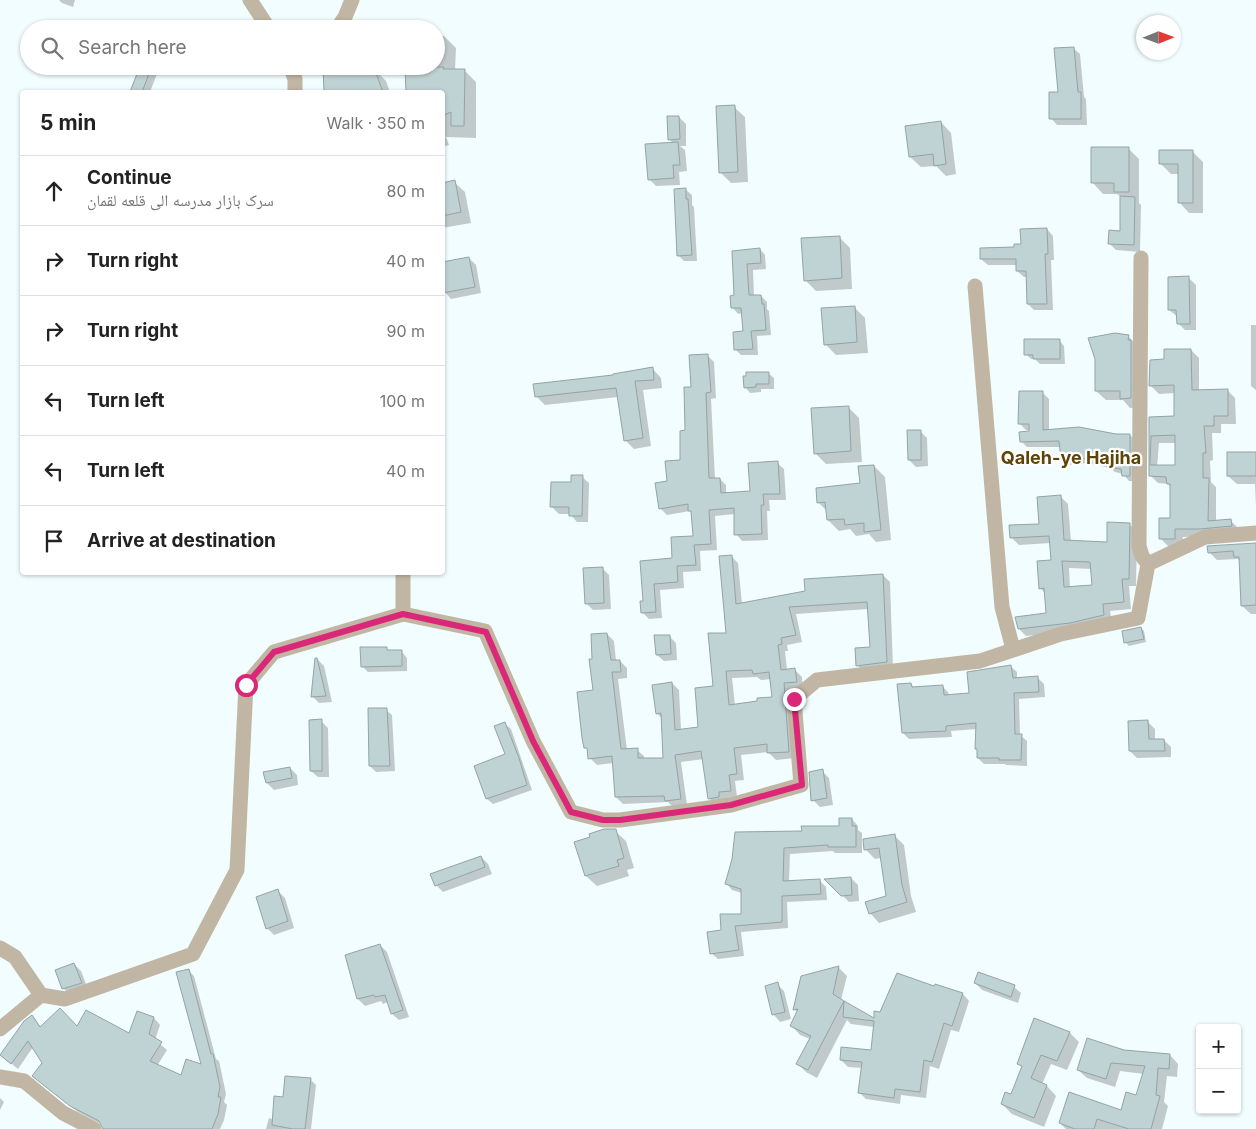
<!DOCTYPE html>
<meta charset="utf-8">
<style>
body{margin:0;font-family:Inter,"Noto Naskh Arabic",sans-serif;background:#f2f2f2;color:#222}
.controls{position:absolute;right:15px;bottom:15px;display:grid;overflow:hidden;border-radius:5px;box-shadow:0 1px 4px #0004}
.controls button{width:45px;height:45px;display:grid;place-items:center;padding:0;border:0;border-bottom:1px solid #e0e0e0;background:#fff;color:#222;font:25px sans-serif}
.compass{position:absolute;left:1136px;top:15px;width:45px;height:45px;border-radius:50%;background:#fff;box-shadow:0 1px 4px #0004;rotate:89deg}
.stop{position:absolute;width:15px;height:15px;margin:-11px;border:4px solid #db2777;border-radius:50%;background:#fff}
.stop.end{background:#db2777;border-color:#fff;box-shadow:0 1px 5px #0008}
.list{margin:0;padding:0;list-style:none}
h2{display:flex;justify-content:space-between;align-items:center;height:65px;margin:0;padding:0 20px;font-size:21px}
h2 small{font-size:16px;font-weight:400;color:#767676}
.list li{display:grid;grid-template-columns:32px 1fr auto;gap:15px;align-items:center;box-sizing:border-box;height:70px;padding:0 20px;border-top:1px solid #e0e0e0}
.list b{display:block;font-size:19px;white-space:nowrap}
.list p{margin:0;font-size:16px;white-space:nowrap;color:#767676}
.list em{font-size:16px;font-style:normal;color:#767676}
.icon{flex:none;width:28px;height:28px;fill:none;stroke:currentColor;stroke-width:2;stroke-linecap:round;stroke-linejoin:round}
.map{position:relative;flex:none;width:1256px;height:1129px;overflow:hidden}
.search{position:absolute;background:#fff;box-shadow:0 1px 4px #0004;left:20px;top:20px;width:425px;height:55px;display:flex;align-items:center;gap:12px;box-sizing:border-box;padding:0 18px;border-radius:28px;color:#767676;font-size:19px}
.panel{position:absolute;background:#fff;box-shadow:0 1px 4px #0004;left:20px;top:90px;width:425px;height:485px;border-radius:5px}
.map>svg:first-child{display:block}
.shadow{fill:#0003;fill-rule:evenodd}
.building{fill:#bfd2d4;stroke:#92a4a7;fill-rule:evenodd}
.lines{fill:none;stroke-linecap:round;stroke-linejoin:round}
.minor{stroke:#c1b6a3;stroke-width:15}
.route{stroke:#db2777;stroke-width:6}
.labels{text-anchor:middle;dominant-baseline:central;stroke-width:4.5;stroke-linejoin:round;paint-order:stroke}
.quarter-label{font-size:18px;font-weight:bold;fill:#5e4305;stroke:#fff}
</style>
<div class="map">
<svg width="1256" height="1129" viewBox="0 0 1256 1129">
<rect width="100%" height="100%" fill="#f1fdfe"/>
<!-- shadow -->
<g class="shadow">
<path d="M59 0H75L73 7 62 3Z"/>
<path d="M436 36H444L456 48 455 70H464L476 82V138L446 137 449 145 442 147V92H405L433 69V66H436Z"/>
<path d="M1073 48 1080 54 1084 97 1086 99 1087 125H1057L1051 118Z"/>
<path d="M141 66H160L150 92H131Z"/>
<path d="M324 68 374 69 386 81 390 92H325Z"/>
<path d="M734 107 745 117 748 182 731 183 720 172Z"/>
<path d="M679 117 686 124V146H680L685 150 687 171 679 172 680 185 656 186 649 179 674 144 669 139Z"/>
<path d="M941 122 951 133 956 174 946 176 936 166 921 167 910 157Z"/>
<path d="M1128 148 1139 159V203L1141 205 1140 252 1116 250 1109 243 1121 232 1122 198 1117 194H1103L1093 183Z"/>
<path d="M1192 151 1203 162V213H1189L1179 202V174H1171L1160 163Z"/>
<path d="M454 182 465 192 471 223 442 228V184Z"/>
<path d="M685 189 692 195V205L694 207 697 261H684L678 255Z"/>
<path d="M1047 229 1053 236 1054 260H1051L1053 310H1034L1028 304 1027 277H1024L1017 271V265H988L981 259 1022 245Z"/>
<path d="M839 237 850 248 852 289 816 291 805 280Z"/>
<path d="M760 249 765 255 766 269 753 270 754 296H761L767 302V309L769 311 771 335 757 336 758 355H741L736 350 745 332 743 313 738 314 733 308 736 297 734 252Z"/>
<path d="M469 258 476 265 481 293 451 299 445 292Z"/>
<path d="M1189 278 1196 285V330H1185L1178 323V317L1169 310Z"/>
<path d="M854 307 865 318 868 353 836 355 825 344Z"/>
<path d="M1251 325H1256V390L1251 386Z"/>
<path d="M1128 336 1138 346 1140 407 1130 408 1123 400H1106L1096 391Z"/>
<path d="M1059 340 1064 346 1065 364H1040L1035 359H1031L1026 354Z"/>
<path d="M1191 350 1199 358V391L1227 390 1235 398 1236 424H1221V433H1212L1213 460 1210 461 1211 482 1216 487V522L1231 521 1239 529 1209 536 1183 537 1182 547 1168 546 1160 538 1172 519 1171 487 1168 484 1158 483 1150 475 1151 418H1175V393L1159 394 1151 386 1165 361ZM1159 443H1177V466L1157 467Z"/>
<path d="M708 356 714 362 716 398 711 399 715 479H720L726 485V494L751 492 777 463 784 469 786 500H769L770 511H767L768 540 742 541 736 534 735 514 715 516 717 550 700 551 701 571 683 572 684 588 660 590 662 618 649 619 642 612 644 602 641 562 673 560 694 537 692 514 690 511 667 515 660 508 668 482 682 461 693 388Z"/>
<path d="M653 369 661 378 662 388 643 390 651 446 634 449 625 440 618 397 545 405 536 396Z"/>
<path d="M768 373 774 378V389H761V392L750 393 745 387Z"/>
<path d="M1043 393 1049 399V431L1130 435 1136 441V481H1129L1123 474 1115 472 1110 468 1087 463 1068 465 1062 459 1061 447H1027L1021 441 1030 432V430H1026L1020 424Z"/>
<path d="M848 407 859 418 862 462 826 464 815 453Z"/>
<path d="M920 431 927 438 928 466 916 467 909 460Z"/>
<path d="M1256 453V507L1255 484H1237L1228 476Z"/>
<path d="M874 466 885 477 891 540 876 542 869 534 856 536 850 529 839 531 828 520V512L819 503 861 485Z"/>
<path d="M582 477 589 483 588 522H577L570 514H559L552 507 572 484Z"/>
<path d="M1060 496 1068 504 1071 542 1108 543 1129 524 1137 532 1136 586H1129L1131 609 1110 611 1112 623 1078 630 1026 636 1019 629 1047 615 1046 594 1040 588 1053 561 1051 543 1019 545 1011 537 1040 525ZM1069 568 1092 569 1093 586 1070 588Z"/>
<path d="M1256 544V614H1251L1242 606 1240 562 1238 559 1217 560 1209 552Z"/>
<path d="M731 556 738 563 742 604 883 575 890 582 893 669 864 672 857 665 871 648 868 609 796 614 802 642 787 645 788 651H785L787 670H795L802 677 803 689 790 690 795 758 776 760 768 752 741 755 744 780 735 781 737 797 716 805 709 798 704 759 681 762 687 805 673 807 668 802 623 804 616 797 613 763 597 765 590 758 589 751 585 747 595 691 593 660 607 634 614 641 616 661H620L627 668V678L618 679 627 750H637L644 756V759H664L662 719 657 713 672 683 679 690 681 730 699 728 715 688 727 634ZM757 677 761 680 771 679 773 698 759 702 735 705 732 678Z"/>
<path d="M602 568 609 575 611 609 593 610 586 603Z"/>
<path d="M1141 628 1144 631 1146 642 1129 646 1125 642Z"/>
<path d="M669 636 676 643 677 660 664 661 657 655Z"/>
<path d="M386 648 390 652H402L407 658V671L368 672 362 666Z"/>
<path d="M317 659 324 666 332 702 319 703 312 696Z"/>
<path d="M1010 666 1017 672V679L1038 678 1044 684 1045 697 1019 699 1020 735 1027 741V766L1006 765 1005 764H984L978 758 977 729 951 731 952 737 909 739 903 733 911 684 914 688 942 686 948 692 949 696 971 694Z"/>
<path d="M386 710 392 715 395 771 376 772 370 766Z"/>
<path d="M321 721 328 728 329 777H318L311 771Z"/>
<path d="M1148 722 1155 729V740H1164L1171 747V757L1137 758 1130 751Z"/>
<path d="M505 724 511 729 532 790 493 804 487 799 475 767 507 755Z"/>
<path d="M290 768 297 775 298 785 274 790 267 783 265 773Z"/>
<path d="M822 771 829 778 833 805 820 807 813 800Z"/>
<path d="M852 819 858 826V830L862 833V853H835L833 851 790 854 789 882 820 881 826 887 827 900 787 902 788 928 741 932 744 956 718 959 711 953 722 931 742 915V893L732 890 726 883 803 832 840 827Z"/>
<path d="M615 831 626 841 634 868 627 870 629 876 597 886 586 876 576 842Z"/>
<path d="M895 836 904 845 911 896 916 912 879 923 870 913 887 897 881 858 875 859 866 850Z"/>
<path d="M481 857 488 864 492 874 443 892 436 885Z"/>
<path d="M851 878 858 885 859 901 849 902 827 880Z"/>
<path d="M278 891 285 898 294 928 274 935 267 928Z"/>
<path d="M380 945 387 952 409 1017 399 1020 392 1014 388 1002 383 1004 381 1001 365 1006 358 999 347 956Z"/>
<path d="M74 964 81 971 88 989 70 995 63 988Z"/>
<path d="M839 968 847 976 841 1000 875 1020 881 1013 935 988 963 994 969 1001 959 1032 951 1030 939 1069 930 1066 926 1098 901 1095 900 1104 866 1099 859 1092 863 1068 848 1067 841 1060 872 1051 874 1027 851 1024 847 1020 817 1078 806 1072 798 1064 810 1039 800 1035 792 1026 798 1013 795 1010 802 977Z"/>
<path d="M188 970 194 976 216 1059 219 1061 226 1094 224 1102 227 1105 224 1120 220 1129H104L103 1125 78 1112 40 1082 44 1063 33 1047 18 1069 1 1055 32 1016 42 1028H77L130 1035 137 1013 154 1018 160 1025 155 1040 167 1050 157 1066 182 1077 202 1066Z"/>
<path d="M975 983 1014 987 1021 993 1018 1003 982 990Z"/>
<path d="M777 984 784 991 791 1019 780 1022 774 1015 767 987Z"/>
<path d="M1069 1032 1079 1042 1067 1070 1051 1064 1042 1084 1047 1086 1056 1096 1044 1127 1012 1114 1002 1104 1011 1096 1023 1068 1018 1063Z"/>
<path d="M1123 1051 1170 1055 1178 1064 1177 1077 1167 1076 1164 1102 1168 1106 1162 1129H1066L1060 1123 1122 1111 1137 1097 1144 1074 1120 1071 1115 1087 1087 1078 1078 1070Z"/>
<path d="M310 1079 316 1085 311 1129H266L269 1118 274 1120 284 1099Z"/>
<path d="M0 1098 4 1102 0 1110Z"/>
</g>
<!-- building -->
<g class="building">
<path d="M1074 47 1078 92H1081V119H1049V92H1058L1054 48Z"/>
<path d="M140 66H152L142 92H130Z"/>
<path d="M323 67 374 68 383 92H324Z"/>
<path d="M444 67 443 69H465L464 126H451V112L442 116V92H406L405 68Z"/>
<path d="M735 105 738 172 719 173 716 106Z"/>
<path d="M667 116H679L680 139 668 140Z"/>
<path d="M941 121 946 164 934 166 933 154 909 157 905 126Z"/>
<path d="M678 142 680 165H673L674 178 648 180 645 144Z"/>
<path d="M1091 147H1129V192H1114V183H1091Z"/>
<path d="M1159 150H1193V203H1178V164H1159Z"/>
<path d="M455 180 461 212 442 216V183Z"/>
<path d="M686 188V199H688L692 255 677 256 674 189Z"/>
<path d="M1120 196 1135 197 1134 245 1108 244 1109 230 1120 231Z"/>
<path d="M1047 228 1048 254H1045L1047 304H1027L1026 271H1016V259H980V248L1014 247V244H1021L1020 229Z"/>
<path d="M840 236 842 278 804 281 801 238Z"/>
<path d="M760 248 761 263 747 264 749 295H761L762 304H764L766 330 751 331 753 349 734 350 733 332 743 331 741 308H731L730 296 734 295 732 251Z"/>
<path d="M469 257 475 287 442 293V262Z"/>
<path d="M1189 276 1190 324H1177L1176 310H1168V277Z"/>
<path d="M855 306 857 342 824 345 821 308Z"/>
<path d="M1115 333 1129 335 1128 340H1131V398L1120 399V391H1095V359L1088 338Z"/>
<path d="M1024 339H1060V359H1033V355H1024Z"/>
<path d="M1164 349H1191L1192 390 1228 389V416H1214V426H1204L1206 453H1203V478H1209L1208 521 1231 519 1232 526 1200 529H1175V539H1159V518H1170V484H1167L1166 477 1149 476V417L1174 416V385L1149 386 1150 360 1164 359ZM1175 435V465H1150L1151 436Z"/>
<path d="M708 354 711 392 706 393 709 478H720L721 493 750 491 748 463 778 461 780 494H763L764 505H761L762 534 734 535V508L709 510 711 544 694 545 696 565 677 566 678 582 654 584 656 612 641 613 640 601H643L640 561 672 558 671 537 693 536 691 511H688V504L659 509 655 483 667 481 665 461 680 460V431L685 430 684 387H691L689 355Z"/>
<path d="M653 367 654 380 635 381 643 438 624 441 616 388 535 397 533 384 613 375V374Z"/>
<path d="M746 372H769V384H756V387L744 388 743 376H746Z"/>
<path d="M1019 391H1043V430L1079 427 1116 434H1130V476H1122L1121 469 1107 467 1108 463 1080 458 1061 460 1059 441 1020 442 1019 432 1029 431V424H1018Z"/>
<path d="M849 406 851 451 814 454 811 408Z"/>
<path d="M907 430H921V460H908Z"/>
<rect x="1227" y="452" width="29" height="24"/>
<path d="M874 465 881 530 864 532V523L845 525 844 519 827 520 825 502 817 503 816 488 860 483 858 466Z"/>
<path d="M571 475H583L582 516H569V507H550L551 482H571Z"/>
<path d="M1061 495 1064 540 1107 542V522L1130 523 1129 579H1122L1124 602 1103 604 1104 615 1070 623 1018 629 1015 617 1046 613 1044 588 1039 589 1037 561 1051 560 1049 536 1010 538 1009 525 1039 524 1037 497ZM1062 561 1090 562 1092 585 1064 587Z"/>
<path d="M1256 543V605L1241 606 1239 557H1234L1233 551 1208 553 1207 546Z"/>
<path d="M732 555 736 604 805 591 804 579 883 574 887 662 856 666 855 648 870 647 867 602 789 607 796 635 781 638 782 644 778 645 781 670 795 668 797 682 784 683 789 752 767 753V744L734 748 737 774 729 775 731 791 719 792V797L708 799 701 751 675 755 681 799 665 801 664 796 615 797 612 756 588 759 587 748H584L582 738 577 692 593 690 589 659H592L591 634 607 633 611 660H620L621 672H612L621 749 638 748V758H663L661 713 656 714 652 685 672 682 675 730 698 727 695 688 713 686 708 633H726L719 556ZM752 670 753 674 769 672 772 697 757 698V701L729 705 726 671Z"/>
<path d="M603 567 604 603 585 604 583 568Z"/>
<path d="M1141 627 1144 639 1124 643 1122 631Z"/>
<path d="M654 635H670L671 654 656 655Z"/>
<path d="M360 647H387V650H402V666L361 667Z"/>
<path d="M315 658H317L326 696 311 697Z"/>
<path d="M1011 665 1013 678 1038 676 1039 692 1014 693 1015 734H1022L1021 760H999V758H977V749H975L976 723 946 726V731L902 733 897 684 911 683 912 687 943 685 944 695 969 693 967 672Z"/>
<path d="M368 708H387L390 766H369Z"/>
<path d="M322 719V771H310L309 720Z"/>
<path d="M1148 720 1149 739H1164L1165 751H1129L1128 721Z"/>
<path d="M505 722 519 758 527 785 486 799 474 766 505 754 494 726Z"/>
<path d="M290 767 292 778 266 783 263 772Z"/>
<path d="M823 769 827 798 811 801 809 772Z"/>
<path d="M839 818H852V826H856V847H828V845L784 848 783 881 820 879 821 894 782 896V922L735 926 739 950 710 954 707 932 721 930 720 914H741V889L725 884 732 859 735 832 802 831 801 826H839Z"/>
<path d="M604 829H616L624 858 617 860 619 866 585 876 574 842 590 837 589 834Z"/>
<path d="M895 834 902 885 907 902 869 914 865 902 886 896 879 848 864 850 863 839Z"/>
<path d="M481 856 485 867 435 886 430 874Z"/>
<path d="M851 877 852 895 841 896 824 879Z"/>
<path d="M278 889 288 921 266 929 256 897Z"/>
<path d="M380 944 403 1010 391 1014 385 995 375 997 374 995 357 999 345 955Z"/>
<path d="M74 963 82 983 62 989 55 970Z"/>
<path d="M839 966 833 994 844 1001 808 1070 796 1064 811 1036 790 1026 798 1009 793 1010 801 976Z"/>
<path d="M189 969 211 1054H213L220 1087 218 1097H221L218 1114 212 1129H103L99 1121 70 1106 32 1076 42 1063 28 1041 11 1064 0 1055 24 1021 32 1015 40 1027 60 1008 77 1026 86 1010 129 1033 137 1011 154 1017 149 1034 162 1042 150 1061 181 1075 186 1059 201 1064 176 972Z"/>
<path d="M978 972 1015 985 1011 997 974 983Z"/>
<path d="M897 973 934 986 935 984 963 993 952 1026 944 1023 932 1062 924 1060 920 1092 895 1089 894 1098 858 1093 862 1062 840 1060 841 1047 871 1050 874 1021 843 1017 844 1001 874 1018V1011L880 1012Z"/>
<path d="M778 982 785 1012 772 1015 765 986Z"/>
<path d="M1034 1018 1070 1032 1057 1061 1041 1055 1031 1078 1047 1085 1034 1118 1001 1104 1005 1092 1011 1094 1022 1066 1017 1064Z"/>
<path d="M1087 1038 1124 1050 1170 1054 1169 1069 1158 1068 1156 1095 1160 1096 1151 1129H1129L1097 1119 1094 1129H1075L1059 1123 1069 1092 1121 1110 1126 1092 1136 1095 1145 1066 1111 1063 1106 1079 1077 1070Z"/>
<path d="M285 1076 311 1078 305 1129H293L272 1125 274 1096 283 1097Z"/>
</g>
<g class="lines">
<!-- minor -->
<g class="minor">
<path d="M250 0 269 29"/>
<path d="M337 29 345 17 352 0"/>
<path d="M290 66 295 79V92"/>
<path d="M1141 258 1139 546 1142 556 1148 564"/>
<path d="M975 286 1002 607 1013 649"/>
<path d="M403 614 485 631 533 741 571 812 603 820H620L731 805 801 785 794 699 817 680 980 661 1061 634 1138 618 1148 564 1205 537 1256 533"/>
<path d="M0 948 15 957 41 995"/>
<path d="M0 1029 41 995 65 999 193 954 237 870 246 685 274 652 403 614V572"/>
<path d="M0 1077 24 1081 63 1113 94 1129"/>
</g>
</g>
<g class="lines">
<!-- route -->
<path class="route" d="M246 685 274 652 403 614 486 632 533 741 571 812 603 820H620L731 805 802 785 794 699"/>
</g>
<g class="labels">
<!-- quarter labels -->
<g class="quarter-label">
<text x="1071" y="457">Qaleh-ye Hajiha</text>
</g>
</g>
</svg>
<div class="controls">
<button>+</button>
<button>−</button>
</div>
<svg class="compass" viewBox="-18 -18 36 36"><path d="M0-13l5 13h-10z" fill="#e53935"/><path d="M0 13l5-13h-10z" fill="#767676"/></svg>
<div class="stop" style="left:246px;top:685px"></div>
<div class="stop end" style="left:794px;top:699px"></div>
<div class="search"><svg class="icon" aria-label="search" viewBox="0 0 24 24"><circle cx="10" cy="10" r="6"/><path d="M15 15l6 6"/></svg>Search here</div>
<section class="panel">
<h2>5 min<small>Walk · 350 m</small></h2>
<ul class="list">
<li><svg class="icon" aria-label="ahead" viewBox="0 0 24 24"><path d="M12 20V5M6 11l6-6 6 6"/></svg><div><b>Continue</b><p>سرک بازار مدرسه الی قلعه لقمان</p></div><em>80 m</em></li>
<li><svg class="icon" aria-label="right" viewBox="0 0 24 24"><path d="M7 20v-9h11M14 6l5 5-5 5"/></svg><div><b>Turn right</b></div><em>40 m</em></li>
<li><svg class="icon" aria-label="right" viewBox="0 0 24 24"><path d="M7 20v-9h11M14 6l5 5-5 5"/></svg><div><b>Turn right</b></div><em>90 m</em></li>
<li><svg class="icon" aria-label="left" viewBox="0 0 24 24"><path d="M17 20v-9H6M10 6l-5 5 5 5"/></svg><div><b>Turn left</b></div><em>100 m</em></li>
<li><svg class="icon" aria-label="left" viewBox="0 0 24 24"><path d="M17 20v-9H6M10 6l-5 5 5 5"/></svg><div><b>Turn left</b></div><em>40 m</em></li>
<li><svg class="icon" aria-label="arrive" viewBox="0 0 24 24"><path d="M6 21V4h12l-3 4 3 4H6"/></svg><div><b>Arrive at destination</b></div></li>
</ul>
</section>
</div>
